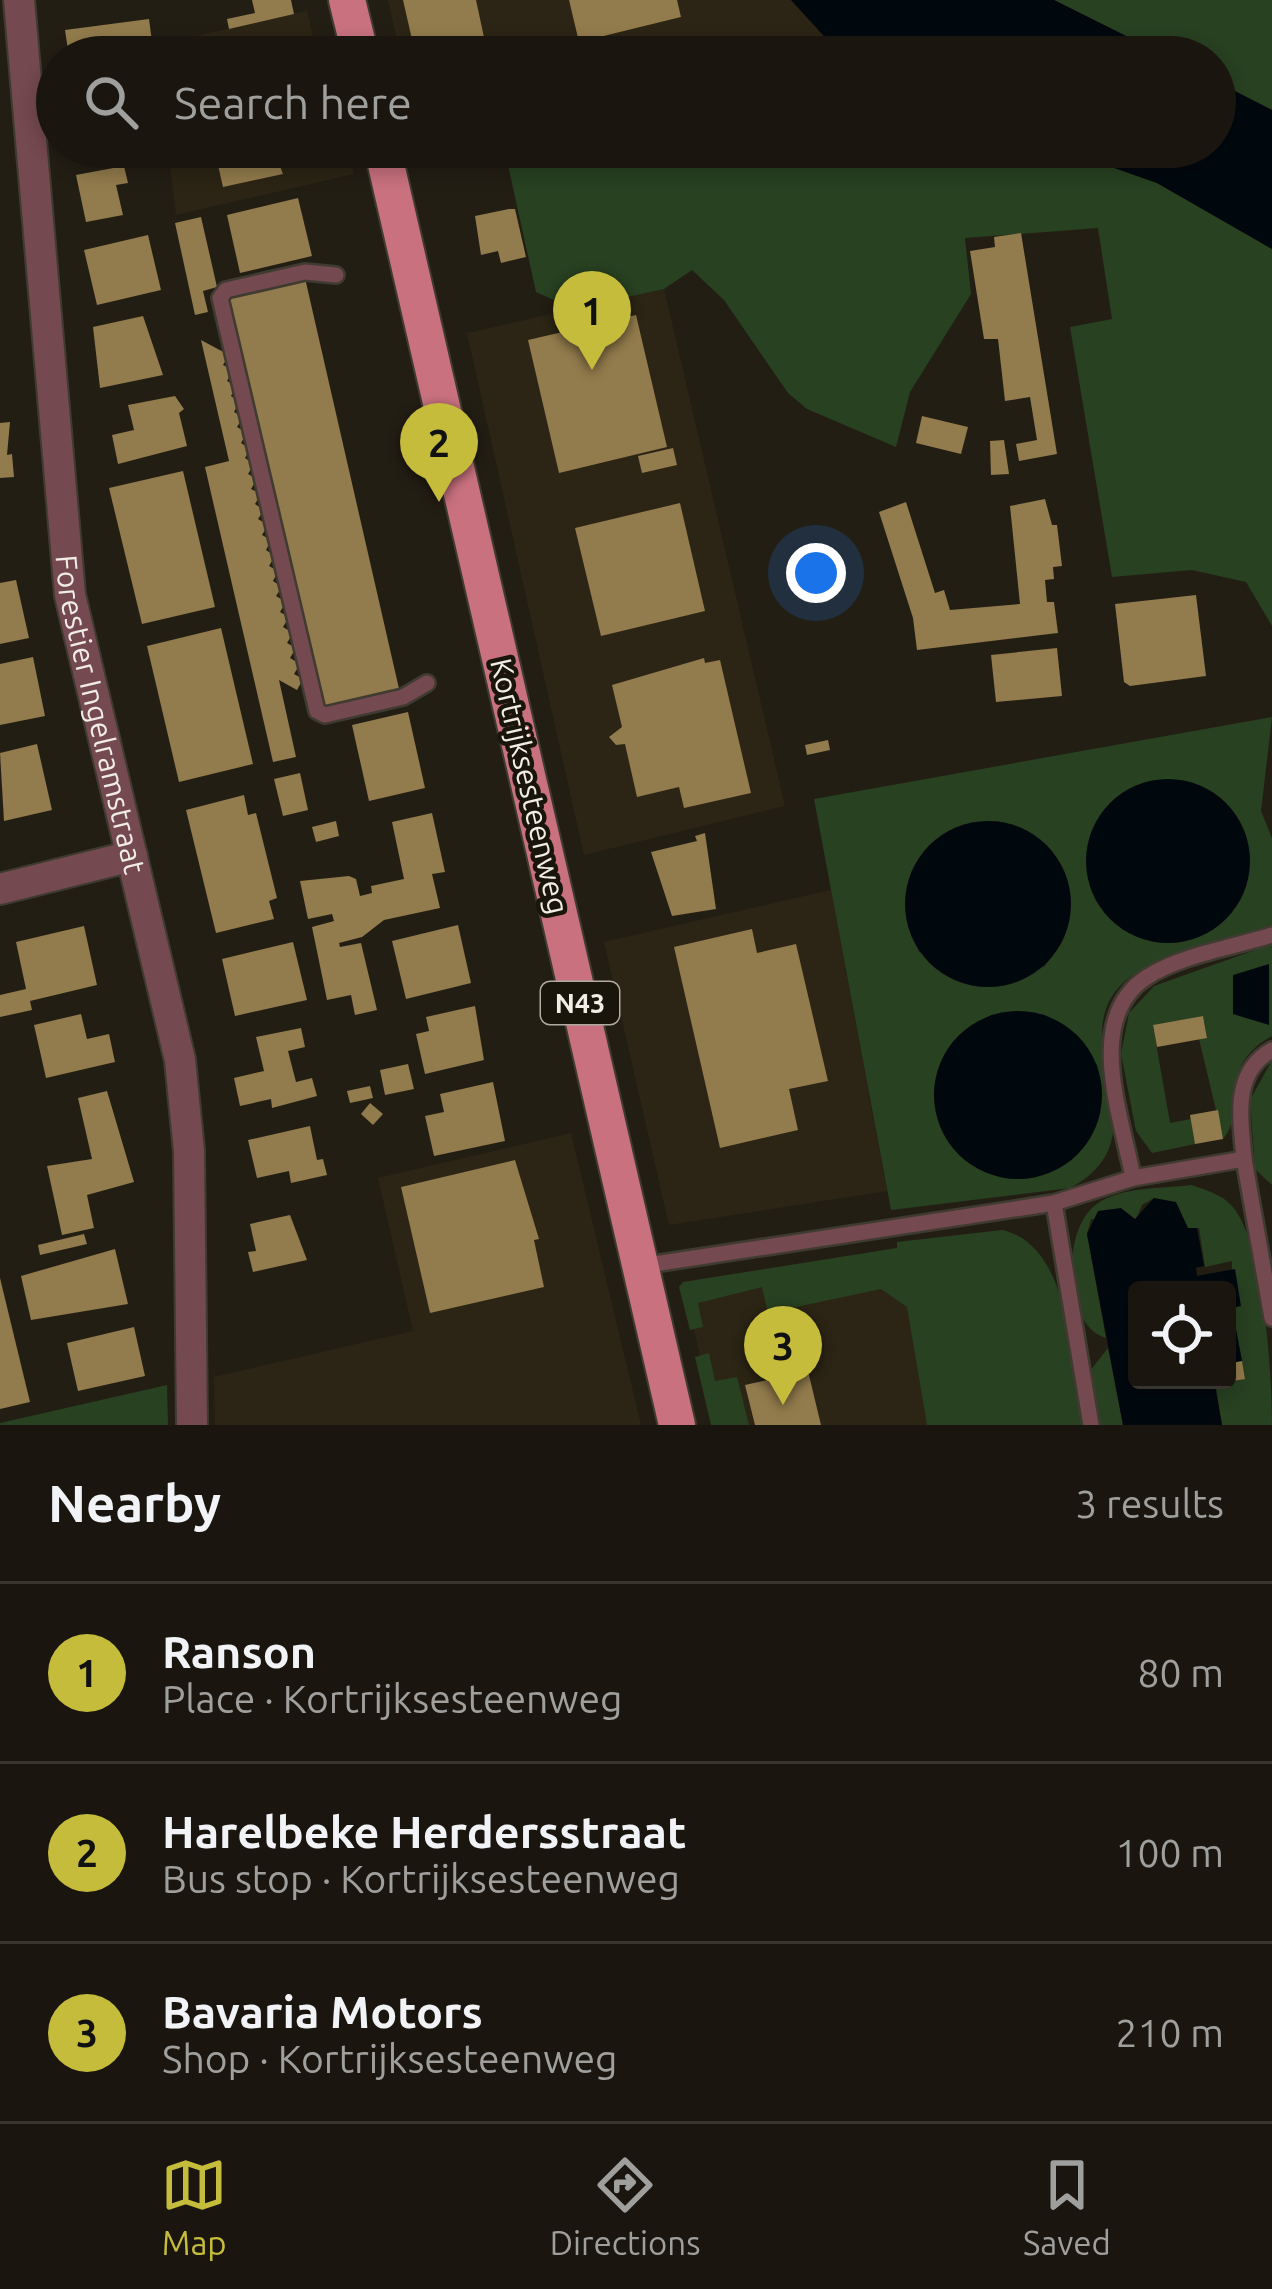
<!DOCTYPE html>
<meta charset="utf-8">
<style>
body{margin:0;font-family:Ubuntu,sans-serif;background:#231f18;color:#f1f3f6}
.controls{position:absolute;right:36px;bottom:36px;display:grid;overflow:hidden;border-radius:12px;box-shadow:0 6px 18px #0003}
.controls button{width:108px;height:108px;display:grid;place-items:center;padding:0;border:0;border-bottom:3px solid #38352f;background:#1a160f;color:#f1f3f6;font:60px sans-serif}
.you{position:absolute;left:816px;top:573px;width:42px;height:42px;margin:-30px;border:9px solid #fff;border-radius:50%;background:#1a73e8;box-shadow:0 0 0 18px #1a73e833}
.badge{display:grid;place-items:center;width:78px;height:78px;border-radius:50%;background:#c6bc3c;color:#111;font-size:39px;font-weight:700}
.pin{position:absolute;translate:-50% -99px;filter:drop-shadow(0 3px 6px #0008)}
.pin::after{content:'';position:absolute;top:63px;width:42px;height:36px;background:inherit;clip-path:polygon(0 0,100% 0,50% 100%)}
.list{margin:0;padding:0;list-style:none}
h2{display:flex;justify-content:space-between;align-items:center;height:156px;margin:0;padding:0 48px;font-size:51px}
h2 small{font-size:39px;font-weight:400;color:#9f9f9e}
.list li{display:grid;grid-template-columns:78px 1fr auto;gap:36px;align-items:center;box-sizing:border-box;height:180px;padding:0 48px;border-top:3px solid #38352f}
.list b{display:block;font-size:45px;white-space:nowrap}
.list p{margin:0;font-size:39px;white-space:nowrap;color:#9f9f9e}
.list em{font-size:39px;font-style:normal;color:#9f9f9e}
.icon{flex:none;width:66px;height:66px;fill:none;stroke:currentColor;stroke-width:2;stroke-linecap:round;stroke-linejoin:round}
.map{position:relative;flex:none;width:1272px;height:1425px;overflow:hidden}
.search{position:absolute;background:#1a160f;box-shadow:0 6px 18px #0003;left:36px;right:36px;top:36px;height:132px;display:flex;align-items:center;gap:30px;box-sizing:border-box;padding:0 42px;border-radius:66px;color:#9f9f9e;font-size:45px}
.sheet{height:696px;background:#1a160f}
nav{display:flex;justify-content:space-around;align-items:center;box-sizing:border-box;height:168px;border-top:3px solid #38352f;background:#1a160f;font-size:33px;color:#9f9f9e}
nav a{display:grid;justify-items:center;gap:6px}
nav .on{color:#c6bc3c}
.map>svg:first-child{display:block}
.built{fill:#2c2515}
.green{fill:#284121;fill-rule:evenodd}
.water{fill:#00080e}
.building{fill:#927b4c}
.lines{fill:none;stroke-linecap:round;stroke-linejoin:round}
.service-casing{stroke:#403b31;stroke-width:20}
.minor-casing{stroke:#403b31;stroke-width:34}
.primary-casing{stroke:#403b31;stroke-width:40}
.service{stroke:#74494f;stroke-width:15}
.minor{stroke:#74494f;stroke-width:30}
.primary{stroke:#c9717f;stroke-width:36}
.labels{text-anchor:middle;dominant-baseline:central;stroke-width:9;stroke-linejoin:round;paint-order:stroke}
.shield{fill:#19150b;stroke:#b0aca4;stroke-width:3}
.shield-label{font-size:27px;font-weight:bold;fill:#f1ede6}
.street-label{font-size:30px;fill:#f1ede6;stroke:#19150b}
</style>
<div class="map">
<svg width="1272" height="1425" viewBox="0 0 1272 1425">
<rect width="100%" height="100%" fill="#231e14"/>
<!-- built -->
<g class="built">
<path d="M388 0H791L833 46 851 56 401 57Z"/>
<path d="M307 11 318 57H186L183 39Z"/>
<path d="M168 147H347L354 174 176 215Z"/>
<path d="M664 289 785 806 584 855 467 333Z"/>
<path d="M831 890 887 1191 669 1225 604 942Z"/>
<path d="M571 1133 641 1425H215L214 1377 413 1331 378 1178Z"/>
<path d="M898 1248 927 1425H716L683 1282Z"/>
</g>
<!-- green -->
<g class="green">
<path d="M1054 0H1272V110L1215 81V57H1168Z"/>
<path d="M504 147H1055L1157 183 1272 249V626L1246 582 1192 570 1112 577 1070 327 1112 319 1098 228 965 238 971 294 910 392 896 447 807 409 788 393 724 300 692 270 664 289 574 309 536 292Z"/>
<path d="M1272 717 1261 811 1272 838V926C1233 939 1153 955 1124 982 1059 1042 1169 1136 1070 1188L891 1210 814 799ZM998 821C1071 843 1091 907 1044 967L919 952C887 882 920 824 998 821ZM1097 1064C1124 1204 946 1210 934 1091Z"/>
<path d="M1272 944V1036C1214 1068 1249 1110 1223 1139L1199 1039 1207 1037 1203 1016 1153 1026 1170 1123 1191 1119 1195 1144 1152 1153 1136 1131 1121 1054 1129 1013 1154 986Z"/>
<path d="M1272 1060V1185L1255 1169 1250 1100Z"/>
<path d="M1191 1185C1206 1190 1221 1194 1232 1206 1264 1242 1272 1376 1272 1425H1222L1216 1387 1245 1378 1232 1307V1261L1205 1267 1199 1228H1188L1154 1198 1142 1205 1136 1220 1091 1219 1087 1234 1106 1338C1064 1326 1062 1236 1092 1208 1115 1186 1161 1189 1191 1185Z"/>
<path d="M1002 1230C1072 1245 1072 1366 1082 1425H927L907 1307 881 1289 768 1313 762 1287 698 1303 703 1327 690 1330 679 1287 683 1282 897 1248V1242Z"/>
<path d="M1108 1348 1123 1425H1100L1090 1371Z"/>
<path d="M709 1353 715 1381 737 1377 749 1425H711L695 1357Z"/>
<path d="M167 1385 168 1425H0V1423Z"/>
</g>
<!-- water -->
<g class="water">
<path d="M791 0H1054L1168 57H852L833 46Z"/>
<path d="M1215 81 1272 110V249L1157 183 1055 147H1215Z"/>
<circle cx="1168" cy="861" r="82"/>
<circle cx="988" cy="904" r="83"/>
<path d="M1269 964V1025L1233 1014V975Z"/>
<circle cx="1018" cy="1095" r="84"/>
<path d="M1154 1198 1176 1202 1188 1228H1197L1204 1266 1196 1268 1197 1276 1235 1269 1241 1306 1232 1308 1242 1361 1227 1364V1290H1137V1380H1214L1222 1425H1123L1087 1234 1098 1211 1121 1208 1135 1219Z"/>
</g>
<!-- building -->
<g class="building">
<path d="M252 0H291L294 14 229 29 227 19 255 13Z"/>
<path d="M403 0H476L485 42 416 57Z"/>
<path d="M569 0H677L681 17 579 42Z"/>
<path d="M149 19 154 57H69L65 30Z"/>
<path d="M214 147H273L283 174 223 187 218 165 227 163 225 153 216 155Z"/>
<path d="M124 166 128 183 116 185 123 215 86 222 76 175Z"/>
<path d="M298 198 312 256 240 273 227 215Z"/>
<path d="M509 209H515L526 257 501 263 498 251 481 255 475 216Z"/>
<path d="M201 217 217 287 203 291 208 312 195 315 175 223Z"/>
<path d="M1021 233 1057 454 1019 461 1016 444 1037 440 1030 397 1005 401 998 339H984L970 251 995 247 994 237Z"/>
<path d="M148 235 161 290 97 305 84 250Z"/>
<path d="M305 278 400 693 322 711 227 296Z"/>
<path d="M636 315 667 447 559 473 528 340Z"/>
<path d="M143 316 163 375 100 388 93 327Z"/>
<path d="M201 340 229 355 223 365 233 370 227 381 236 386 231 396 239 402 234 412 243 417 237 427 247 433 241 443 250 449 245 458 254 464 248 474 257 479 251 489 261 494 255 504 264 510 258 519 268 525 262 535 271 540 266 550 275 556 269 566 278 571 273 581 282 587 276 596 286 602 280 612 289 617 283 627 293 633 287 643 296 648 290 658 300 664 294 674 303 679 297 690 279 680 296 757 273 762 205 467 229 461Z"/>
<path d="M175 396 184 409 179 413 187 446 118 464 112 435 134 430 128 405Z"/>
<path d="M922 416 968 427 961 454 916 443Z"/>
<path d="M10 422 7 455 12 454 14 477 0 478V423Z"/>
<path d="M1004 440 1009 474 991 475 990 441Z"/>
<path d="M673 448 677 465 642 473 638 456Z"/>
<path d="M183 471 215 607 142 624 109 488Z"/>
<path d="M1045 499 1052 525H1057L1062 566 1053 567 1054 579 1045 580 1047 602H1054L1058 633 917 650 913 618 879 512 906 502 935 593 944 590 950 610 1020 604 1010 506Z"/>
<path d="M680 503 705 611 601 636 575 528Z"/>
<path d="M16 580 29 638 0 644V583Z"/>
<path d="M1196 595 1206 676 1130 686 1124 682 1115 604Z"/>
<path d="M221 628 253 764 179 782 147 646Z"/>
<path d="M1057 648 1062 696 996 702 991 655Z"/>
<path d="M33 657 45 716 0 725V664Z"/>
<path d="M704 658 705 663 720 660 751 793 684 808 679 787 637 797 625 744 616 745 609 737 622 727 612 685Z"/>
<path d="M408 712 425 788 369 801 352 725Z"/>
<path d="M828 740 830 750 807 755 805 745Z"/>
<path d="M37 744 52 810 4 821 0 753Z"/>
<path d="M300 773 308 810 283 816 274 779Z"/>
<path d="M244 795 248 815 256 813 277 898 269 901 274 919 216 933 186 810Z"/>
<path d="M432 813 445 872 432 874 440 908 384 920 362 937 339 943 340 947 361 943 377 1010 355 1015 351 995 327 1000 312 927 334 921 332 914 308 919 300 881 349 876 356 879 360 896 372 893 371 886 404 879 392 822Z"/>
<path d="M336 821 339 836 316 842 312 827Z"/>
<path d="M705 833 716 909 672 916 651 852 697 841 695 836Z"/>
<path d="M458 925 471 983 406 999 392 941Z"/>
<path d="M84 926 97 985 30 1001 32 1010 0 1017V995L26 989 16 942Z"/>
<path d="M752 929 757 953 796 944 828 1081 789 1089 798 1130 720 1148 674 947Z"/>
<path d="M293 942 307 1000 235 1016 222 959Z"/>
<path d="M475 1006 484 1060 425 1074 416 1034 429 1031 426 1017Z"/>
<path d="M81 1014 87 1039 109 1034 115 1062 46 1078 34 1025Z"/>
<path d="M1203 1016 1207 1038 1157 1047 1153 1025Z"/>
<path d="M301 1028 305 1047 288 1051 296 1082 312 1078 317 1096 272 1108 271 1099 240 1106 234 1078 264 1071 256 1037Z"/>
<path d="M408 1064 414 1089 385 1095 380 1070Z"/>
<path d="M493 1082 505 1141 434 1156 425 1116 444 1112 440 1094Z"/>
<path d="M370 1086 373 1098 350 1103 347 1091Z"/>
<path d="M107 1091 134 1182 87 1195 94 1228 62 1235 47 1166 92 1159 78 1098Z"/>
<path d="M370 1103 383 1114 373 1125 361 1114Z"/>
<path d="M1218 1110 1223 1139 1195 1144 1190 1115Z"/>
<path d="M310 1126 317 1160 323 1159 327 1175 291 1183 289 1171 257 1178 248 1140Z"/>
<path d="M515 1160 539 1239 534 1240 544 1287 430 1313 401 1187Z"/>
<path d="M290 1215 307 1260 253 1272 248 1252 256 1251 250 1224Z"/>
<path d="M84 1234 87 1244 40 1255 38 1245Z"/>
<path d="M115 1249 128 1304 31 1320 21 1276Z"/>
<path d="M0 1278 30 1402 0 1409Z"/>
<path d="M134 1327 145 1376 78 1391 67 1343Z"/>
<path d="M1242 1361 1245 1379 1227 1382V1364Z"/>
<path d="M808 1371 821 1425H755L745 1385Z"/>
</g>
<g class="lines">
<defs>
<g id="service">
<path d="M336 275 305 272 226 290 220 298 317 711 325 715 403 697 427 683"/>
<path d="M1244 1159 1272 1318"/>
<path d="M1133 1178C1122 1117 1083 1018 1147 977 1181 955 1234 947 1272 935"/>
<path d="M1054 1203 1091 1425"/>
<path d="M641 1266 1054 1203 1133 1178 1244 1159C1241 1119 1231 1073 1272 1050"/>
</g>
<g id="minor">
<path id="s1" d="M19 0 70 595 180 1060 189 1151 192 1425"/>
<path d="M0 889 132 856"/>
</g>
<g id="primary">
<path d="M347 0 361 57"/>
<path d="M382 147 677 1425"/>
</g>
</defs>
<!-- service casing -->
<use href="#service" class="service-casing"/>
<!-- minor casing -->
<use href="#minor" class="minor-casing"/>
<!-- primary casing -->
<use href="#primary" class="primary-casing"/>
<!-- service -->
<use href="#service" class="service"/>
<!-- minor -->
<use href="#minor" class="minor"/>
<!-- primary -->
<use href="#primary" class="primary"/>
</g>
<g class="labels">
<!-- shield labels -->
<rect class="shield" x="541" y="982" width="78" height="42" rx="9"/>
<g class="shield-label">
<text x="580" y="1003">N43</text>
</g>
<!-- street labels -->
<g class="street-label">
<text stroke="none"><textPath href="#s1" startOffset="720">Forestier Ingelramstraat</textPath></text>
<text transform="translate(530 786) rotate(77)">Kortrijksesteenweg</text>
</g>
</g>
</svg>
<div class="controls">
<button><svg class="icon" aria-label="locate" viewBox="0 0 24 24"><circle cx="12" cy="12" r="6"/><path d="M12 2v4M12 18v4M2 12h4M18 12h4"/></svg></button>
</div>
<div class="you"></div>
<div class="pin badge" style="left:592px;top:370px">1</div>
<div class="pin badge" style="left:439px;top:502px">2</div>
<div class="pin badge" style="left:783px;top:1405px">3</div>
<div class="search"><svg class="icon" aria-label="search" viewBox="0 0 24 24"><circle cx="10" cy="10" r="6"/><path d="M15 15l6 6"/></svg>Search here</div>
</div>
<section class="sheet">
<h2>Nearby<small>3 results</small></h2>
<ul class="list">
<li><span class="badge">1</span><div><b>Ranson</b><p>Place · Kortrijksesteenweg</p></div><em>80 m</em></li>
<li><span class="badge">2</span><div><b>Harelbeke Herdersstraat</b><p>Bus stop · Kortrijksesteenweg</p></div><em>100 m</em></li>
<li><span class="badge">3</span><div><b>Bavaria Motors</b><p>Shop · Kortrijksesteenweg</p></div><em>210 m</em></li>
</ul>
</section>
<nav>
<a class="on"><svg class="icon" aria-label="map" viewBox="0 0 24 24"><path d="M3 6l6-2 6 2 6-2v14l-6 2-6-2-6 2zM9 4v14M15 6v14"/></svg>Map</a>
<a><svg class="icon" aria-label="directions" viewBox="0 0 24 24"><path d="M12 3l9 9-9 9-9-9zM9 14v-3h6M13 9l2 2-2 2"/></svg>Directions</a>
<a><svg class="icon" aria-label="saved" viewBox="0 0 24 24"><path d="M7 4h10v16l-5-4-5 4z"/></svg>Saved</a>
</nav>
